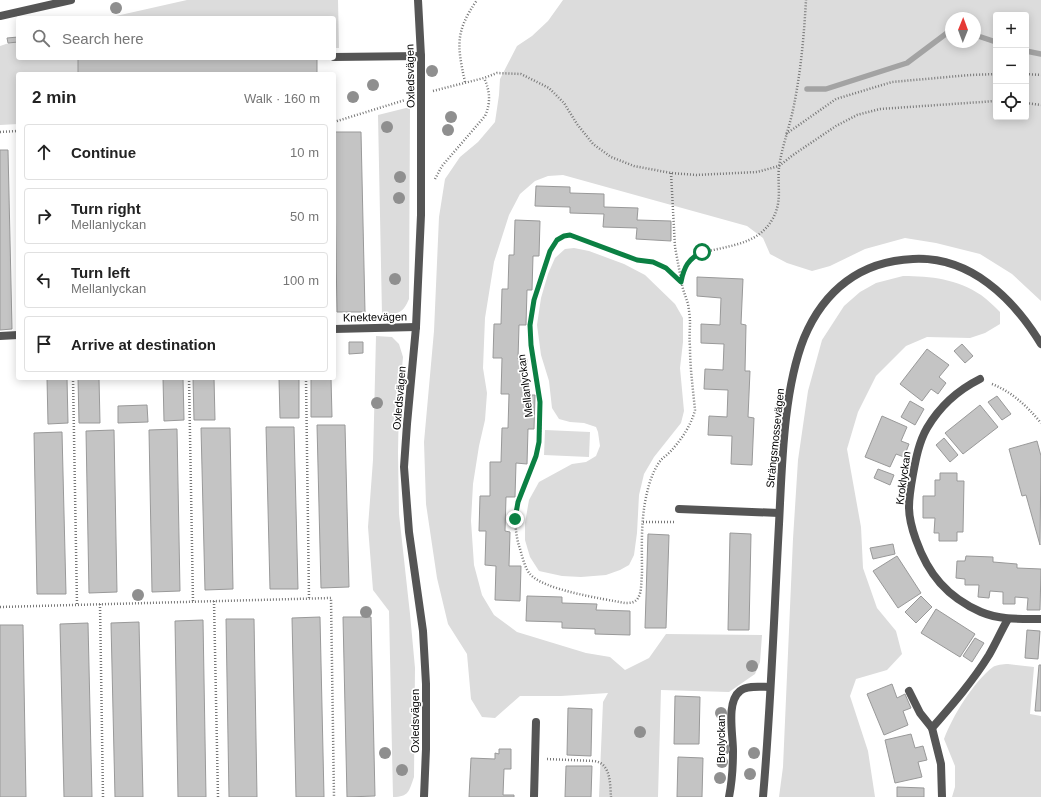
<!DOCTYPE html>
<meta charset="utf-8">
<style>
body{margin:0;font-family:Arial,sans-serif;background:#f6f6f6;color:#222}
.controls{position:absolute;right:12px;top:12px;display:grid;overflow:hidden;border-radius:4px;box-shadow:0 2px 10px #0003}
.controls button{width:36px;height:36px;display:grid;place-items:center;padding:0;border:0;border-bottom:1px solid #e0e0e0;background:#fff;color:#222;font:20px sans-serif}
.compass{position:absolute;left:945px;top:12px;width:36px;height:36px;border-radius:50%;background:#fff;box-shadow:0 2px 10px #0003;rotate:1deg}
.stop{position:absolute;width:12px;height:12px;margin:-9px;border:3px solid #0b8043;border-radius:50%;background:#fff}
.stop.end{background:#0b8043;border-color:#fff;box-shadow:0 1px 4px #0008}
.list{margin:0;padding:0;list-style:none}
h2{display:flex;justify-content:space-between;align-items:center;height:52px;margin:0;padding:0 16px;font-size:17px}
h2 small{font-size:13px;font-weight:400;color:#767676}
.list li{display:grid;grid-template-columns:26px 1fr auto;gap:12px;align-items:center;box-sizing:border-box;height:56px;margin:0 8px 8px;padding:0 8px;border:1px solid #e0e0e0;border-radius:4px}
.list b{display:block;font-size:15px;white-space:nowrap}
.list p{margin:0;font-size:13px;white-space:nowrap;color:#767676}
.list em{font-size:13px;font-style:normal;color:#767676}
.icon{flex:none;width:22px;height:22px;fill:none;stroke:currentColor;stroke-width:2;stroke-linecap:round;stroke-linejoin:round}
.map{position:relative;flex:none;width:1041px;height:797px;overflow:hidden}
.search{position:absolute;background:#fff;box-shadow:0 2px 10px #0003;left:16px;top:16px;width:320px;height:44px;display:flex;align-items:center;gap:10px;box-sizing:border-box;padding:0 14px;border-radius:4px;color:#767676;font-size:15px}
.panel{position:absolute;background:#fff;box-shadow:0 2px 10px #0003;left:16px;top:72px;width:320px;height:308px;border-radius:4px}
.map>svg:first-child{display:block}
.green{fill:#dcdcdc;fill-rule:evenodd}
.lines{fill:none;stroke-linecap:round;stroke-linejoin:round}
.stream{stroke:#a3a3a3;stroke-width:5.5}
.building{fill:#c4c4c4;stroke:#999}
.path{stroke:#777;stroke-width:2.5;stroke-dasharray:1 2;stroke-linecap:butt}
.service{stroke:#555;stroke-width:8}
.minor{stroke:#555;stroke-width:8}
.tertiary{stroke:#555;stroke-width:8}
.tree{fill:#8f8f8f}
.route{stroke:#0b8043;stroke-width:5}
.labels{text-anchor:middle;dominant-baseline:central;stroke-width:3.5;stroke-linejoin:round;paint-order:stroke}
.street-label{font-size:11px;fill:#000;stroke:#fff}
</style>
<div class="map">
<svg width="1041" height="797" viewBox="0 0 1041 797">
<rect width="100%" height="100%" fill="#fff"/>
<!-- green -->
<g class="green">
<path d="M187 0H338L339 48H334V18H107Z"/>
<path d="M563 0H1041V301L1012 274 980 254 936 243 905 238 865 249 830 266 812 271 787 263 770 254 763 238 747 226 563 175 548 176 535 181 520 194 509 215 494 262 485 318 483 368 487 393 485 420 479 446 473 484 471 521 474 565 482 595 494 615 517 632 586 653 610 657 625 670 649 658 666 634 762 635 760 662 755 674 729 692 661 690 658 797H599L603 702 608 693 561 696H520L495 718 482 717 471 699 467 654 448 624 437 578 426 504 424 442 434 331 439 217 445 179 460 157 478 142 495 122 499 95 500 79 517 46 532 36 548 21ZM996 15H1026V117H996ZM951 18H975V42H951Z"/>
<path d="M18 40V58H78V74H18V124L0 125V46Z"/>
<path d="M410 107 409 299C402 315 398 313 382 315L378 115Z"/>
<path d="M574 248 589 251 624 264 645 275 675 304 683 318V342L680 368 684 411 681 423 654 457 644 474 639 495 637 533 634 555 629 565 620 570 606 575 581 577 562 576 539 571 530 557 525 540V523L529 500 539 482 572 464 586 462 596 456 600 446 598 432 596 427 584 423 570 422 559 419 552 408 549 381 541 355 537 325 541 298 548 274 555 258 565 249Z"/>
<path d="M903 276C931 276 957 279 981 295 988 300 994 306 1000 312V324L985 333 970 338 927 337 906 346 876 376 858 412 847 449 861 527 863 568 877 608 896 631 902 654 887 670 856 679 850 696 868 751 875 797H779L783 767 793 539 798 460 808 391 822 340 844 306 860 292 876 283Z"/>
<path d="M376 336 392 337 399 344 403 357 399 402 398 452 399 514 410 614 415 668 414 777C409 791 409 797 393 797L389 611 373 590 368 527 373 460Z"/>
<path d="M545 430 590 432 589 457 544 455Z"/>
<path d="M1008 664 1034 667 1030 714 1041 716V797H952L955 787V766L944 739C952 717 974 681 993 667 996 665 1003 664 1008 664Z"/>
</g>
<g class="lines">
<!-- stream -->
<g class="stream">
<path d="M975 35 996 42"/>
<path d="M1026 51 1041 54"/>
<path d="M807 89H826L907 63 951 30"/>
</g>
</g>
<!-- building -->
<g class="building">
<path d="M18 37V42L8 43 7 38Z"/>
<rect x="78" y="58" width="239" height="16"/>
<path d="M334 132H361L365 312H337Z"/>
<path d="M0 150H8L12 329 0 330Z"/>
<path d="M536 186 570 187V193L604 194V207L638 208 637 220 671 221V241L636 239 637 228 603 227 604 214 570 213V207L535 206Z"/>
<path d="M515 220 540 221 539 256H533L532 290H527L526 325H519L518 359H527L526 395H535L534 429H528L527 464 516 463 515 497H506L505 531 510 532 509 566H521L520 601 495 600 496 566 485 565 486 531H479L480 496H490V462H501L502 428H508L509 394H501L502 358H493L494 324H501L502 289H508L509 255H514Z"/>
<path d="M697 277 743 279 741 324 746 325 745 371H750L748 417 754 418 752 465 731 464 732 436 708 435 709 416 727 417 728 390 704 389 705 369 723 370 724 344 701 343V324L720 325 721 298 697 296Z"/>
<path d="M349 342H363V353L349 354Z"/>
<path d="M962 344 973 356 965 363 954 351Z"/>
<path d="M927 349 949 365 939 377 946 383 938 394 931 389 922 401 900 384Z"/>
<path d="M47 378H67L68 423 48 424Z"/>
<path d="M78 378H99L100 423H79Z"/>
<path d="M163 378H183L184 420 164 421Z"/>
<path d="M193 378H214L215 420H194Z"/>
<path d="M279 378H299V418H280Z"/>
<path d="M311 378H331L332 417H311Z"/>
<path d="M997 396 1011 414 1002 420 988 402Z"/>
<path d="M910 401 924 409 915 425 901 417Z"/>
<path d="M147 405 148 422 118 423V406Z"/>
<path d="M980 405 998 427 963 454 945 433Z"/>
<path d="M882 416 907 427 901 441 909 444 904 457 896 454 890 467 865 457Z"/>
<path d="M317 425H345L349 587 321 588Z"/>
<path d="M266 427H294L298 589H270Z"/>
<path d="M201 428H230L233 589 205 590Z"/>
<path d="M177 429 180 591 152 592 149 430Z"/>
<path d="M114 430 117 592 89 593 86 431Z"/>
<path d="M62 432 66 594H37L34 433Z"/>
<path d="M944 438 958 455 950 462 936 445Z"/>
<path d="M1037 441 1041 456 1040 545 1026 495 1022 496 1009 449Z"/>
<path d="M878 469 894 475 890 485 874 478Z"/>
<path d="M940 473H957V481H964L963 532H957V541H939V533H934L935 518H923V496H935V480H940Z"/>
<path d="M730 533 751 534 749 630H728Z"/>
<path d="M648 534 669 535 666 628H645Z"/>
<path d="M893 544 895 554 873 559 870 548Z"/>
<path d="M897 556 921 593 898 608 873 571Z"/>
<path d="M966 556 993 557V562L1017 564V568L1041 569 1040 610H1027L1028 598 1015 597V604H1003V592L990 591 989 598 978 597 979 585H965V579L956 578 957 561H965Z"/>
<path d="M527 596 562 597V603L597 604 596 610 630 611V635L595 634V629L562 628V622L526 621Z"/>
<path d="M921 596 932 607 916 623 905 612Z"/>
<path d="M936 609 975 634 960 657 921 633Z"/>
<path d="M320 617 324 797H296L292 618Z"/>
<path d="M343 617H371L375 796 347 797Z"/>
<path d="M226 619H254L257 797H229Z"/>
<path d="M203 620 206 797H178L175 621Z"/>
<path d="M139 622 143 797H115L111 623Z"/>
<path d="M88 623 92 797H64L60 624Z"/>
<path d="M0 625H23L26 797H0Z"/>
<path d="M1027 630 1040 631 1038 659 1025 658Z"/>
<path d="M975 638 984 643 972 662 963 656Z"/>
<path d="M1039 665H1041V711H1035Z"/>
<path d="M892 684 897 698 905 694 911 708 903 711 908 725 884 735 867 694Z"/>
<path d="M675 696 700 697 699 744H674Z"/>
<path d="M568 708 592 709 591 756 567 755Z"/>
<path d="M911 734 915 748 923 746 927 760 918 762 922 777 895 783 885 740Z"/>
<path d="M499 749H511V769H504L503 795H514V797H469L471 758 495 759V753L499 754Z"/>
<path d="M678 757 703 758 702 797H677Z"/>
<path d="M566 766H592L591 797H565Z"/>
<path d="M897 787 924 788V797H897Z"/>
</g>
<g class="lines">
<!-- path -->
<g class="path">
<path d="M1026 74 1041 75"/>
<path d="M465 82C457 45 455 32 477 0"/>
<path d="M433 91 484 78 497 73 521 74 549 88 564 103 577 124 593 144 611 157 634 166 671 173 696 175 757 172 779 166 793 155 836 126 857 115 880 109 996 101"/>
<path d="M1026 103 1041 105"/>
<path d="M334 122 405 100"/>
<path d="M0 132 18 131"/>
<path d="M786 134 836 99 892 82 970 75 996 74"/>
<path d="M671 173 675 247 681 279"/>
<path d="M435 179 442 166 485 116C491 102 490 91 484 78"/>
<path d="M681 282 666 268 653 262 637 260 570 235C565 235 561 236 557 240 546 252 530 310 530 327 530 352 537 376 540 402 541 418 541 440 536 456 532 471 523 486 518 501 514 515 515 532 519 546 522 554 524 567 530 574 543 590 604 599 625 603 630 603 635 603 638 598 642 592 641 581 642 574 642 553 641 530 644 509 646 494 651 472 661 460 664 457 667 455 670 452 681 440 691 426 695 410 693 389 690 368 690 347 689 338 690 330 690 322 690 317 689 310 688 304 685 293 679 284 683 272 689 255 703 252 718 249 740 244 760 240 772 220 783 201 777 187 779 167 782 146 790 126 794 105 801 70 804 35 806 0"/>
<path d="M73 378 77 605"/>
<path d="M189 378 193 602"/>
<path d="M306 378 309 599"/>
<path d="M992 384C1012 392 1027 406 1041 423"/>
<path d="M643 522H674"/>
<path d="M214 601 218 797"/>
<path d="M100 604 103 797"/>
<path d="M0 607 331 598 334 797"/>
<path d="M547 759 594 761C611 763 610 784 611 797"/>
</g>
<!-- service -->
<g class="service">
<path d="M334 57 421 56"/>
<path d="M679 509 779 513"/>
<path d="M909 691 920 713 932 728 941 764 942 797"/>
<path d="M932 728C952 705 973 681 989 655 996 643 1001 631 1008 619"/>
</g>
<!-- minor -->
<g class="minor">
<path d="M418 0 421 56V215L416 327 407 424 404 467 409 532 423 631 426 684V749L424 797"/>
<path d="M334 329 416 327"/>
<path d="M0 336 18 335"/>
<path d="M980 379C958 390 940 406 927 428 919 442 916 458 913 474 911 485 909 496 909 507 909 518 912 529 916 540 928 574 947 597 981 612 1000 620 1020 619 1041 619"/>
<path d="M534 797 536 722"/>
<path d="M729 797C732 782 733 766 733 751 733 734 726 702 740 691 747 685 761 687 770 687"/>
<path d="M763 797C771 706 774 615 779 524 782 467 783 391 804 338 824 290 861 261 913 259 970 256 1013 298 1041 344"/>
</g>
<!-- tertiary -->
<path class="tertiary" d="M0 16 71 0"/>
</g>
<!-- trees -->
<g class="tree">
<circle cx="116" cy="8" r="6"/>
<circle cx="432" cy="71" r="6"/>
<circle cx="373" cy="85" r="6"/>
<circle cx="353" cy="97" r="6"/>
<circle cx="451" cy="117" r="6"/>
<circle cx="387" cy="127" r="6"/>
<circle cx="448" cy="130" r="6"/>
<circle cx="400" cy="177" r="6"/>
<circle cx="399" cy="198" r="6"/>
<circle cx="395" cy="279" r="6"/>
<circle cx="377" cy="403" r="6"/>
<circle cx="138" cy="595" r="6"/>
<circle cx="366" cy="612" r="6"/>
<circle cx="752" cy="666" r="6"/>
<circle cx="721" cy="713" r="6"/>
<circle cx="640" cy="732" r="6"/>
<circle cx="724" cy="749" r="6"/>
<circle cx="385" cy="753" r="6"/>
<circle cx="754" cy="753" r="6"/>
<circle cx="722" cy="762" r="6"/>
<circle cx="402" cy="770" r="6"/>
<circle cx="750" cy="774" r="6"/>
<circle cx="720" cy="778" r="6"/>
</g>
<g class="lines">
<!-- route -->
<path class="route" d="M515 519 518 502 536 456 539 442 540 402 531 345 530 325 534 300 550 251 557 240 564 236 570 235 637 260 653 262 666 268 681 282C684 267 688 259 702 252"/>
</g>
<g class="labels">
<!-- street labels -->
<g class="street-label">
<text transform="translate(410 76) rotate(-91)">Oxledsvägen</text>
<text transform="translate(375 317) rotate(-1)">Knektevägen</text>
<text transform="translate(525 386) rotate(-97)">Mellanlyckan</text>
<text transform="translate(399 398) rotate(-85)">Oxledsvägen</text>
<text transform="translate(775 438) rotate(-84)">Strängsmossevägen</text>
<text transform="translate(903 478) rotate(-82)">Kroklyckan</text>
<text transform="translate(415 721) rotate(-90)">Oxledsvägen</text>
<text transform="translate(721 739) rotate(-90)">Brolyckan</text>
</g>
</g>
</svg>
<div class="controls">
<button>+</button>
<button>−</button>
<button><svg class="icon" aria-label="locate" viewBox="0 0 24 24"><circle cx="12" cy="12" r="6"/><path d="M12 2v4M12 18v4M2 12h4M18 12h4"/></svg></button>
</div>
<svg class="compass" viewBox="-18 -18 36 36"><path d="M0-13l5 13h-10z" fill="#e53935"/><path d="M0 13l5-13h-10z" fill="#767676"/></svg>
<div class="stop" style="left:702px;top:252px"></div>
<div class="stop end" style="left:515px;top:519px"></div>
<div class="search"><svg class="icon" aria-label="search" viewBox="0 0 24 24"><circle cx="10" cy="10" r="6"/><path d="M15 15l6 6"/></svg>Search here</div>
<section class="panel">
<h2>2 min<small>Walk · 160 m</small></h2>
<ul class="list">
<li><svg class="icon" aria-label="ahead" viewBox="0 0 24 24"><path d="M12 20V5M6 11l6-6 6 6"/></svg><div><b>Continue</b></div><em>10 m</em></li>
<li><svg class="icon" aria-label="right" viewBox="0 0 24 24"><path d="M7 20v-9h11M14 6l5 5-5 5"/></svg><div><b>Turn right</b><p>Mellanlyckan</p></div><em>50 m</em></li>
<li><svg class="icon" aria-label="left" viewBox="0 0 24 24"><path d="M17 20v-9H6M10 6l-5 5 5 5"/></svg><div><b>Turn left</b><p>Mellanlyckan</p></div><em>100 m</em></li>
<li><svg class="icon" aria-label="arrive" viewBox="0 0 24 24"><path d="M6 21V4h12l-3 4 3 4H6"/></svg><div><b>Arrive at destination</b></div></li>
</ul>
</section>
</div>
